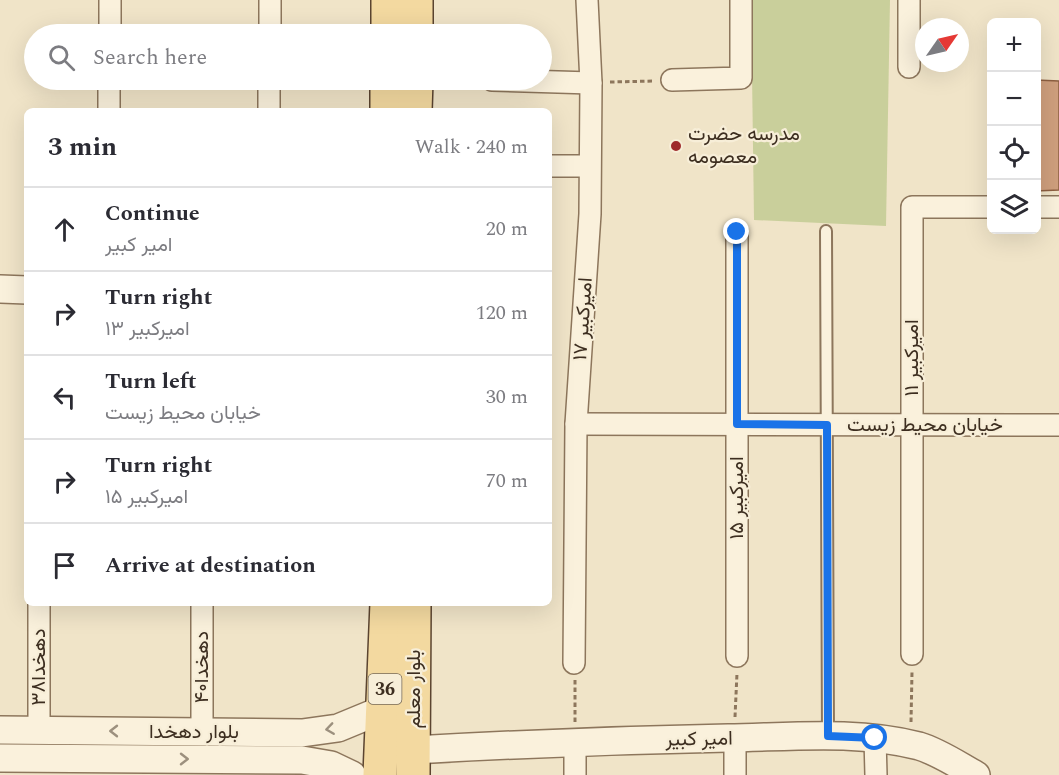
<!DOCTYPE html>
<meta charset="utf-8">
<style>
body{margin:0;font-family:Spectral,Vazirmatn,serif;background:#f2f2f3;color:#2b2b33}
.controls{position:absolute;right:18px;top:18px;display:grid;overflow:hidden;border-radius:9px;box-shadow:0 6px 24px #0002}
.controls button{width:54px;height:54px;display:grid;place-items:center;padding:0;border:0;border-bottom:2px solid #e1e1e2;background:#fff;color:#2b2b33;font:30px sans-serif}
.compass{position:absolute;left:915px;top:18px;width:54px;height:54px;border-radius:50%;background:#fff;box-shadow:0 6px 24px #0002;rotate:56deg}
.stop{position:absolute;width:18px;height:18px;margin:-14px;border:4px solid #1a73e8;border-radius:50%;background:#fff}
.stop.end{background:#1a73e8;border-color:#fff;box-shadow:0 2px 6px #0008}
.list{margin:0;padding:0;list-style:none}
h2{display:flex;justify-content:space-between;align-items:center;height:78px;margin:0;padding:0 24px;font-size:26px}
h2 small{font-size:20px;font-weight:400;color:#7c7c81}
.list li{display:grid;grid-template-columns:39px 1fr auto;gap:18px;align-items:center;box-sizing:border-box;height:84px;padding:0 24px;border-top:2px solid #e1e1e2}
.list b{display:block;font-size:22px;white-space:nowrap}
.list p{margin:0;font-size:20px;white-space:nowrap;color:#7c7c81}
.list em{font-size:20px;font-style:normal;color:#7c7c81}
.icon{flex:none;width:33px;height:33px;fill:none;stroke:currentColor;stroke-width:2;stroke-linecap:round;stroke-linejoin:round}
.map{position:relative;flex:none;width:1059px;height:775px;overflow:hidden}
.search{position:absolute;background:#fff;box-shadow:0 6px 24px #0002;left:24px;top:24px;width:528px;height:66px;display:flex;align-items:center;gap:15px;box-sizing:border-box;padding:0 21px;border-radius:33px;color:#7c7c81;font-size:22px}
.panel{position:absolute;background:#fff;box-shadow:0 6px 24px #0002;left:24px;top:108px;width:528px;height:498px;border-radius:9px}
.map>svg:first-child{display:block}
.green{fill:#c9cf9b}
.building{fill:#cf9f7d;stroke:#8d5f41;stroke-width:1.5}
.lines{fill:none;stroke-linecap:round;stroke-linejoin:round}
.service-casing{stroke:#8d765c;stroke-width:14}
.minor-casing{stroke:#8d765c;stroke-width:24}
.tertiary-casing{stroke:#8d765c;stroke-width:30}
.primary-casing{stroke:#5b4430;stroke-width:36}
.path{stroke:#8d765c;stroke-width:3;stroke-dasharray:4.5 3;stroke-linecap:butt}
.service{stroke:#faf1dc;stroke-width:10}
.minor{stroke:#faf1dc;stroke-width:21}
.tertiary{stroke:#faf1dc;stroke-width:27}
.primary{stroke:#f3d9a0;stroke-width:33}
.oneway{stroke:#9c907e}
.route{stroke:#1a73e8;stroke-width:8}
.poi-dot{fill:#9e2a2b;stroke:#f7eed8;stroke-width:2}
.labels{text-anchor:middle;dominant-baseline:central;stroke-width:4.5;stroke-linejoin:round;paint-order:stroke}
.shield{fill:#f7eed8;stroke:#756857;stroke-width:1.5}
.shield-label{font-size:18px;font-weight:bold;fill:#3d2e20}
.poi-label{font-size:20px;fill:#3d2e20;stroke:#f7eed8;text-anchor:start}
.street-label{font-size:20px;fill:#3d2e20;stroke:#f7eed8}
</style>
<div class="map">
<svg width="1059" height="775" viewBox="0 0 1059 775">
<rect width="100%" height="100%" fill="#f0e4c8"/>
<!-- green -->
<path class="green" d="M751 0H890L886 226 754 220Z"/>
<!-- building -->
<path class="building" d="M1036 80 1059 81V190L1036 191Z"/>
<g class="lines">
<defs>
<path id="service" d="M826 231 828 735"/>
<g id="minor">
<path d="M909 0V67"/>
<path d="M110 34V0"/>
<path d="M270 34V0"/>
<path d="M492 80 591 83"/>
<path d="M672 80 741 78V0"/>
<path d="M109 111V80"/>
<path d="M269 111V80"/>
<path d="M549 166H589"/>
<path d="M1036 207H1059"/>
<path d="M737 232V656"/>
<path d="M576 424 1059 425"/>
<path d="M39 603V731"/>
<path d="M202 603V732"/>
<path d="M912 654V207H992"/>
<path d="M574 663 576 424 590 214 591 83 587 0"/>
<path d="M735 738V775"/>
<path d="M875 738 876 775"/>
<path d="M575 741V775"/>
</g>
<g id="tertiary">
<path d="M0 289 27 290"/>
<path d="M0 730 302 733 338 728 384 709"/>
<path d="M414 750C519 744 623 740 728 738 791 737 857 730 919 746 939 752 958 765 976 775"/>
<path d="M0 758 302 760 331 765 352 775"/>
</g>
<g id="primary">
<path d="M388 34V0"/>
<path d="M416 34V0"/>
<path d="M387 111V80"/>
<path d="M415 111 416 80"/>
<path d="M380 775 387 603"/>
<path d="M413 775 414 603"/>
</g>
</defs>
<!-- service casing -->
<use href="#service" class="service-casing"/>
<!-- minor casing -->
<use href="#minor" class="minor-casing"/>
<!-- tertiary casing -->
<use href="#tertiary" class="tertiary-casing"/>
<!-- primary casing -->
<use href="#primary" class="primary-casing"/>
<!-- path -->
<g class="path">
<path d="M610 82 655 81"/>
<path d="M575 680V722"/>
<path d="M735 717 737 673"/>
<path d="M911 722 912 672"/>
</g>
<!-- service -->
<use href="#service" class="service"/>
<!-- minor -->
<use href="#minor" class="minor"/>
<!-- tertiary -->
<use href="#tertiary" class="tertiary"/>
<!-- primary -->
<use href="#primary" class="primary"/>
</g>
<!-- one-way arrows -->
<defs><path id="oneway-chevron" d="M-2-3.5L2.5 0L-2 3.5" fill="none" stroke-width="1.6" stroke-linecap="round" stroke-linejoin="round" transform="scale(1.5)"/></defs>
<g class="oneway">
<use href="#oneway-chevron" transform="translate(330 729) rotate(172)"/>
<use href="#oneway-chevron" transform="translate(114 731) rotate(-180)"/>
<use href="#oneway-chevron" transform="translate(184 759)"/>
</g>
<g class="lines">
<!-- route -->
<path class="route" d="M737 232V424L827 425 828 736 875 738"/>
</g>
<!-- markers -->
<circle class="poi-dot" cx="676" cy="146" r="6"/>
<g class="labels">
<!-- shield labels -->
<rect class="shield" x="368.5" y="674" width="33" height="30" rx="4.5"/>
<g class="shield-label">
<text x="385" y="689">36</text>
</g>
<!-- poi labels -->
<g class="poi-label">
<text x="688" y="134">مدرسه حضرت<tspan x="688" dy="23">معصومه</tspan></text>
</g>
<!-- street labels -->
<g class="street-label">
<text transform="translate(583 319) rotate(-86)">امیرکبیر ۱۷</text>
<text transform="translate(912 358) rotate(-90)">امیرکبیر ۱۱</text>
<text x="925" y="425">خیابان محیط زیست</text>
<text transform="translate(737 498) rotate(-90)">امیرکبیر ۱۵</text>
<text transform="translate(39 667) rotate(-90)">دهخدا۳۸</text>
<text transform="translate(202 667) rotate(-90)">دهخدا۴۰</text>
<text transform="translate(414 689) rotate(-90)">بلوار معلم</text>
<text x="194" y="732">بلوار دهخدا</text>
<text transform="translate(699 739) rotate(-1)">امیر کبیر</text>
</g>
</g>
</svg>
<div class="controls">
<button>+</button>
<button>−</button>
<button><svg class="icon" aria-label="locate" viewBox="0 0 24 24"><circle cx="12" cy="12" r="6"/><path d="M12 2v4M12 18v4M2 12h4M18 12h4"/></svg></button>
<button><svg class="icon" aria-label="layers" viewBox="0 0 24 24"><path d="M12 4l9 5-9 5-9-5zM3 14l9 5 9-5"/></svg></button>
</div>
<svg class="compass" viewBox="-18 -18 36 36"><path d="M0-13l5 13h-10z" fill="#e53935"/><path d="M0 13l5-13h-10z" fill="#7c7c81"/></svg>
<div class="stop" style="left:875px;top:738px"></div>
<div class="stop end" style="left:737px;top:232px"></div>
<div class="search"><svg class="icon" aria-label="search" viewBox="0 0 24 24"><circle cx="10" cy="10" r="6"/><path d="M15 15l6 6"/></svg>Search here</div>
<section class="panel">
<h2>3 min<small>Walk · 240 m</small></h2>
<ul class="list">
<li><svg class="icon" aria-label="ahead" viewBox="0 0 24 24"><path d="M12 20V5M6 11l6-6 6 6"/></svg><div><b>Continue</b><p>امیر کبیر</p></div><em>20 m</em></li>
<li><svg class="icon" aria-label="right" viewBox="0 0 24 24"><path d="M7 20v-9h11M14 6l5 5-5 5"/></svg><div><b>Turn right</b><p>امیرکبیر ۱۳</p></div><em>120 m</em></li>
<li><svg class="icon" aria-label="left" viewBox="0 0 24 24"><path d="M17 20v-9H6M10 6l-5 5 5 5"/></svg><div><b>Turn left</b><p>خیابان محیط زیست</p></div><em>30 m</em></li>
<li><svg class="icon" aria-label="right" viewBox="0 0 24 24"><path d="M7 20v-9h11M14 6l5 5-5 5"/></svg><div><b>Turn right</b><p>امیرکبیر ۱۵</p></div><em>70 m</em></li>
<li><svg class="icon" aria-label="arrive" viewBox="0 0 24 24"><path d="M6 21V4h12l-3 4 3 4H6"/></svg><div><b>Arrive at destination</b></div></li>
</ul>
</section>
</div>
